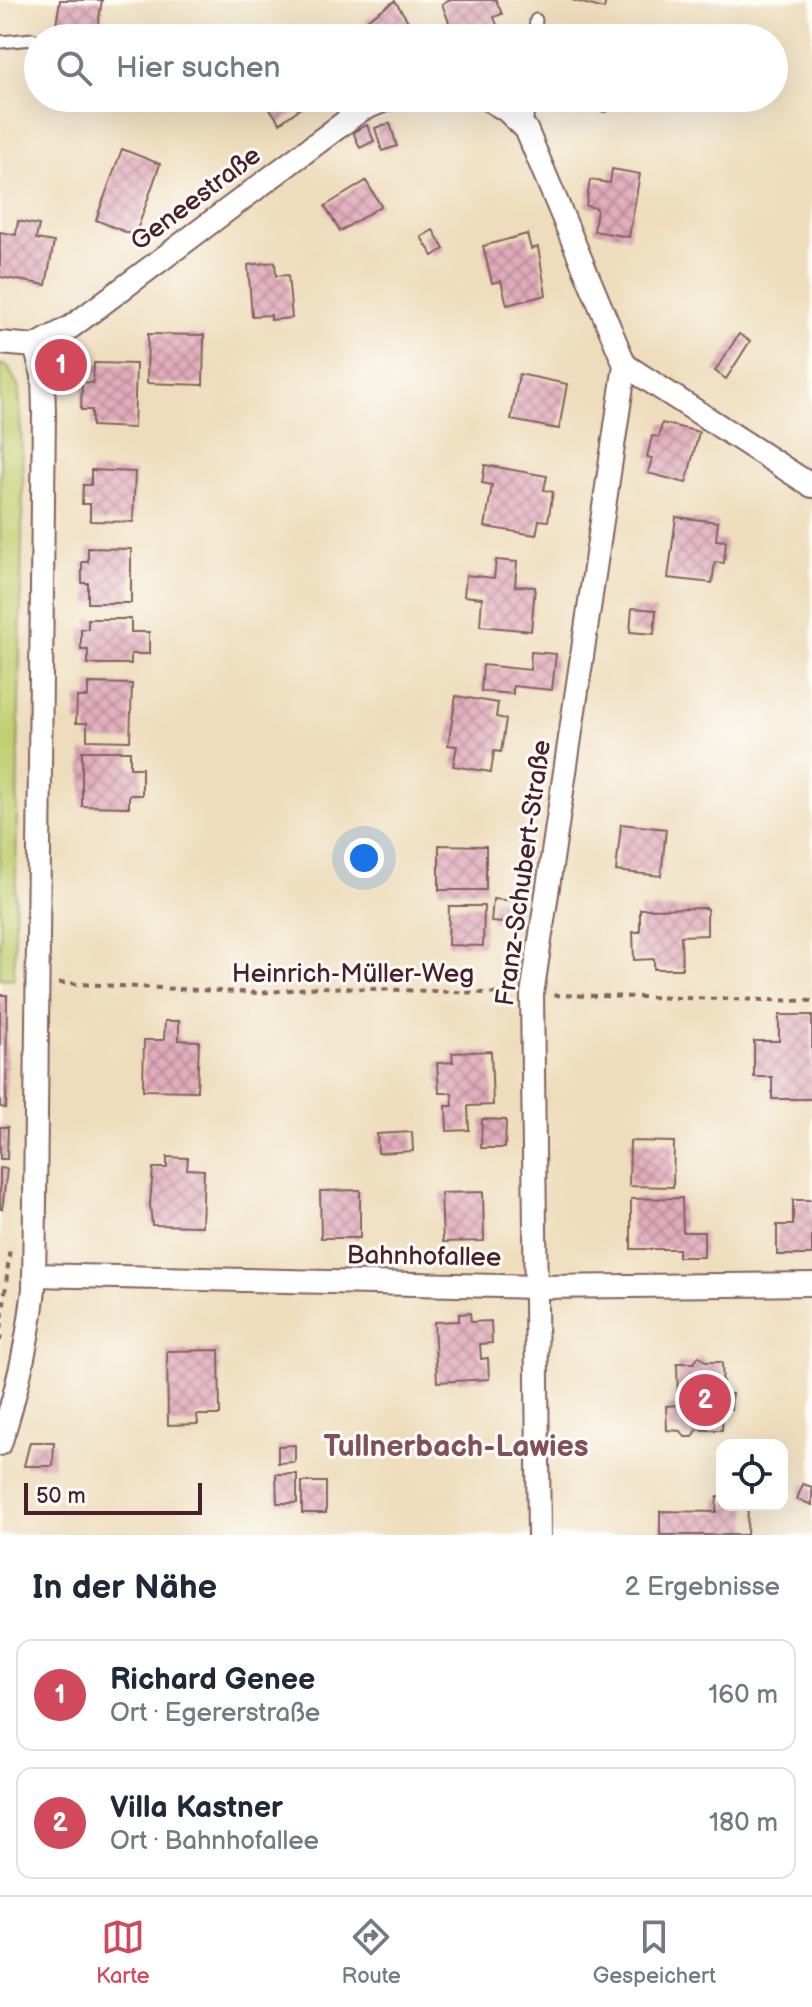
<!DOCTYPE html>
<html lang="de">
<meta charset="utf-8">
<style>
body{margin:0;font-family:"Balsamiq Sans",sans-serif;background:#f6f6f7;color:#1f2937}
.controls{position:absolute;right:24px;bottom:24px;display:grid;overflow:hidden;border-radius:16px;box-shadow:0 8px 32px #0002}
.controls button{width:72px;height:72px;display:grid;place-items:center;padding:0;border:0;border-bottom:2px solid #e0e1e3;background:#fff;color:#1f2937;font:40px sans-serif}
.scale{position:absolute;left:24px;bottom:20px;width:178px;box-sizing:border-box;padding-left:8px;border:4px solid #4a1f2b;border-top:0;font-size:22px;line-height:28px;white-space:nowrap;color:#4a1f2b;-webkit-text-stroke:6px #fdfcf7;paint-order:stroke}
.you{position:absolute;left:364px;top:858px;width:28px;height:28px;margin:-20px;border:6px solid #fff;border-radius:50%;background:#1a73e8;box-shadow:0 0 0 12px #1a73e833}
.badge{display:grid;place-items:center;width:52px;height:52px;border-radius:50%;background:#d1495b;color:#fff;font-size:26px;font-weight:700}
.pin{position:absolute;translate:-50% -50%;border:4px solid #fff;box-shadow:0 2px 8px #0006}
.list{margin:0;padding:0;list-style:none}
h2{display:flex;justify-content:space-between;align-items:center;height:104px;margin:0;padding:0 32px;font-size:34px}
h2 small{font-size:26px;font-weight:400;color:#747a83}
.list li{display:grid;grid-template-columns:52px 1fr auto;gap:24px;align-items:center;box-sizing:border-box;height:112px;margin:0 16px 16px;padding:0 16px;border:2px solid #e0e1e3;border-radius:16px}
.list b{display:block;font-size:30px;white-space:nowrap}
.list p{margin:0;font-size:26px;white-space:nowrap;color:#747a83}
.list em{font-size:26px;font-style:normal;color:#747a83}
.icon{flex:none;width:44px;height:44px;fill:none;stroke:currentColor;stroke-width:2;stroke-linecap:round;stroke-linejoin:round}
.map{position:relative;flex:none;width:812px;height:1535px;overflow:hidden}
.search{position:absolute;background:#fff;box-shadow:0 8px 32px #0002;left:24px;right:24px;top:24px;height:88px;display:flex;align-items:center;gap:20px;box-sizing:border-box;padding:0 28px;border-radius:44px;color:#747a83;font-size:30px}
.sheet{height:360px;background:#fff}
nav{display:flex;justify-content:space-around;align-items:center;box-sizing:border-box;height:112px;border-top:2px solid #e0e1e3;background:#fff;font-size:22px;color:#747a83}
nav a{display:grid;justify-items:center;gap:4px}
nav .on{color:#d1495b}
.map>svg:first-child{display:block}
.green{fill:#c1cf71;stroke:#86774e;stroke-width:2}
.building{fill:url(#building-cross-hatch)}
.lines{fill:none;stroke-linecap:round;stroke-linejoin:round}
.service-casing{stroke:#83625e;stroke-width:15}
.minor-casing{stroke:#83625e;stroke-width:26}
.path{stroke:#83625e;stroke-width:4;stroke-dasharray:6 6;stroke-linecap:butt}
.service{stroke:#fff;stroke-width:11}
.minor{stroke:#fff;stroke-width:22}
.labels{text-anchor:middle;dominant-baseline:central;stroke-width:6;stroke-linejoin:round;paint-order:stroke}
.street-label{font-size:26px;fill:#4a1f2b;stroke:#fdfcf7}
.quarter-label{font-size:30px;font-weight:bold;fill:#7f505d;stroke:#fdfcf7}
</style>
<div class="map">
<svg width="812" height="1535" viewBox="0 0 812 1535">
<defs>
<pattern id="building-cross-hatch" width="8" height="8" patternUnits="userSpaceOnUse" patternTransform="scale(2)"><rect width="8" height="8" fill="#e1abbb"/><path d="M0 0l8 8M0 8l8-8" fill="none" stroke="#b88b98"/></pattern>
</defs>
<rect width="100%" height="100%" fill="#fdfcf7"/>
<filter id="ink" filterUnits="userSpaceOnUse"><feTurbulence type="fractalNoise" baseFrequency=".0125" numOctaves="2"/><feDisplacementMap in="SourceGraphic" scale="16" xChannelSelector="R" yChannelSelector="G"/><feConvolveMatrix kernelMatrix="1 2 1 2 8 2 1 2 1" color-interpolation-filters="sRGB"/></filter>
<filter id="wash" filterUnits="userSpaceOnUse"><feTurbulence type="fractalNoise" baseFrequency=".006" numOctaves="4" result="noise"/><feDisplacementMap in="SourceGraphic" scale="32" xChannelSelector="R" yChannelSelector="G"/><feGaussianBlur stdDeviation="1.8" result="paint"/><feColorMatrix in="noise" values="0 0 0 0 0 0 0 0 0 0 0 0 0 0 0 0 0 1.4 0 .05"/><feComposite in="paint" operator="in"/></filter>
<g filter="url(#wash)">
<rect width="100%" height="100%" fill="#eeddbc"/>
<!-- green -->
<path class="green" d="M0 364 8 367 19 388 23 481 14 979 0 978Z"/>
<g id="blocks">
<!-- building -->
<g class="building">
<path d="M60 0H102L96 38H54Z"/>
<path d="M448 0H496L502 14 494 17 502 38H455L442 4Z"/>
<path d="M572 0H606L604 9Z"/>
<path d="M395 1 419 38H368L373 35 365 21Z"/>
<path d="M262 98H314L280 123Z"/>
<path d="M581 98H609L607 112 580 109Z"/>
<path d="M390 123 397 146 382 151 375 128Z"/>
<path d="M367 125 374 141 360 148 353 132Z"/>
<path d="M122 149 160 164 135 236 96 220Z"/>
<path d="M612 169 640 174 629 237 594 231 597 208 586 206 590 180 610 183Z"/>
<path d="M366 181 381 206 340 231 325 206Z"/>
<path d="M18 221 39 225 36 239 54 242 46 285 0 277V232L16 235Z"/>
<path d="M433 230 444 249 433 256 421 237Z"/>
<path d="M527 234 531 249 538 247 546 295 507 305 501 281 492 283 483 246Z"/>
<path d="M275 262 276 276 288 275 292 318 271 320V315L252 316 248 265Z"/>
<path d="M148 334 204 335 203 385 147 383Z"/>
<path d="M739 334 750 341 726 379 715 371Z"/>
<path d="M94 363 136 364 134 428 92 426V410H81L82 382 93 383Z"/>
<path d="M519 374 567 384 559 429 511 420Z"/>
<path d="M662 423 699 432 686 483 648 473 652 458 647 457 652 436 659 437Z"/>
<path d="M485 465 547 476 544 490 553 492 548 521 539 520 536 535 485 527 492 485 482 483Z"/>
<path d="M91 470 135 472 133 522 90 521V504H82L83 485H91Z"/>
<path d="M676 517 718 522 716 540 726 541 724 563 715 562 712 583 668 578Z"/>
<path d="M88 548 131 549V603H88V583H82V562H88Z"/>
<path d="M496 560 517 562 515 586 535 587 531 631 480 626 482 598 464 596 466 575 494 578Z"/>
<path d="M632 608 656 610 654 634 630 632Z"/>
<path d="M88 619H131V632H149V654H131V664H88V650H81V629H88Z"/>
<path d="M531 652 556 654 552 690 513 686V694L481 691 483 665 530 670Z"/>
<path d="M88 683 132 684 130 741 87 740V723H76L77 697H88Z"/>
<path d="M456 696 498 703 496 717 506 719 501 752 494 751 491 772 453 766 457 746 448 745Z"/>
<path d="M82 751H130V768H142V795H129V807L82 806Z"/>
<path d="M621 824 666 829 661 876 616 871Z"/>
<path d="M439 845 486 846V890H439Z"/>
<path d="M493 899 519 901 517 924 491 922Z"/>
<path d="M449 906H484L483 946 448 945Z"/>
<path d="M707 908V935L681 936 682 969H654V959L634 960 633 932H640V909Z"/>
<path d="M0 995H7L6 1108 0 1107Z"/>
<path d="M779 1015H812V1099H772V1077H754V1041H779Z"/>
<path d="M165 1021H179V1040L199 1041 197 1091 143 1090 144 1040H164Z"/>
<path d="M491 1051 493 1105 468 1106 469 1130 447 1131 446 1106H453L452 1093H439L437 1063 453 1062 452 1053Z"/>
<path d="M482 1119 506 1120 505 1148H481Z"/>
<path d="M0 1127H8L7 1159H0Z"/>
<path d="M412 1132 413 1151 378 1153 377 1134Z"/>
<path d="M630 1141 674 1142 673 1187 629 1186Z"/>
<path d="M167 1157 188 1158 187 1169 204 1170 202 1226 152 1225 150 1204 153 1168H167Z"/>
<path d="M0 1168 7 1169 2 1209H0Z"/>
<path d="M360 1190V1238H321L320 1191Z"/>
<path d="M483 1192 484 1241 443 1242 441 1193Z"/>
<path d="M682 1198 683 1232H704V1257H678V1249H631V1199Z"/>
<path d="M793 1200H812V1255H777V1225H793Z"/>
<path d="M470 1313 471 1322 491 1321 492 1343 480 1344 481 1359 488 1358 489 1379 437 1382 434 1322 459 1321V1314Z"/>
<path d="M219 1350 220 1415H197L198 1424 168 1425 167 1351Z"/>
<path d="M699 1356 706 1362H722L723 1395 732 1394 731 1409H723L722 1430H697L693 1437H685L681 1431 667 1430 666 1406 678 1405 677 1363H694Z"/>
<path d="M30 1442H54L53 1466H24Z"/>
<path d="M295 1445V1462L278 1463V1446Z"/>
<path d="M276 1474H297V1503H277Z"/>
<rect x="302" y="1482" width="24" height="31"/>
<path d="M803 1484 812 1487V1505L797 1499Z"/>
<path d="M717 1497H722V1505H748L747 1535H660V1511L716 1512Z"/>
</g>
</g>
</g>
<g filter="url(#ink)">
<use href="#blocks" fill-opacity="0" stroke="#83625e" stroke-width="2"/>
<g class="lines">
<defs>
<g id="service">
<path d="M534 38 536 20"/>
<path d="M0 42 33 39"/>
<path d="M526 129 529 98"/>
</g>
<g id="minor">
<path d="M486 98 506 110 526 129 625 365"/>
<path d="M0 343 35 346"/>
<path d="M35 346 71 327 361 110 390 98"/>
<path d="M625 365 812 486"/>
<path d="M34 1275 537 1287 812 1284"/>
<path d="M0 1444C17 1392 28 1343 34 1289L44 413 43 375 35 346"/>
<path d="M539 1535 532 995 625 365"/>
</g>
</defs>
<!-- service casing -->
<use href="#service" class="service-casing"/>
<!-- minor casing -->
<use href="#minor" class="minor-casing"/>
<!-- path -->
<g class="path">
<path d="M59 983 259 993 320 987 510 994"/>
<path d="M554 995 812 1001"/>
<path d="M0 1341 10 1247"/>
</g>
<!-- service -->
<use href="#service" class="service"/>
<!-- minor -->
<use href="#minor" class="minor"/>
</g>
</g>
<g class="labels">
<!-- street labels -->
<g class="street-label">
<text transform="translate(196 199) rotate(-37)">Geneestraße</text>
<text transform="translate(524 873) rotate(-82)">Franz-Schubert-Straße</text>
<text x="353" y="974">Heinrich-Müller-Weg</text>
<text transform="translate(424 1257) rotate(1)">Bahnhofallee</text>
</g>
<!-- quarter labels -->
<g class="quarter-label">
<text x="456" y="1447">Tullnerbach-Lawies</text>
</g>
</g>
</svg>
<div class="controls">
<button><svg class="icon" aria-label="locate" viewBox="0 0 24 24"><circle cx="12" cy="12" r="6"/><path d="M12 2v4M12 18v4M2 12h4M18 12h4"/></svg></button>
</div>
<div class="scale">50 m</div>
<div class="you"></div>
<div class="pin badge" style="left:61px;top:365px">1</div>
<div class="pin badge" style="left:705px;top:1400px">2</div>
<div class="search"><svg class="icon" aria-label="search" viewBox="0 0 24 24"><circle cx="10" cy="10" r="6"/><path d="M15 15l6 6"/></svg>Hier suchen</div>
</div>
<section class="sheet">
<h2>In der Nähe<small>2 Ergebnisse</small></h2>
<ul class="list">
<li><span class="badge">1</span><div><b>Richard Genee</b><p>Ort · Egererstraße</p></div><em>160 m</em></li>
<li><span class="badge">2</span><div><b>Villa Kastner</b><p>Ort · Bahnhofallee</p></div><em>180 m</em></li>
</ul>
</section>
<nav>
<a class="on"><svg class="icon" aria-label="map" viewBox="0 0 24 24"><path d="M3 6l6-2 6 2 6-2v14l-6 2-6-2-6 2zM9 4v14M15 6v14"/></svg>Karte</a>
<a><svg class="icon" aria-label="directions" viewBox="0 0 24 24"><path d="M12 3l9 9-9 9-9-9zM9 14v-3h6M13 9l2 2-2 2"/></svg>Route</a>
<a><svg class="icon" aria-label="saved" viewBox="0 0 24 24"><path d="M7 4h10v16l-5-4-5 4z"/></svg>Gespeichert</a>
</nav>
